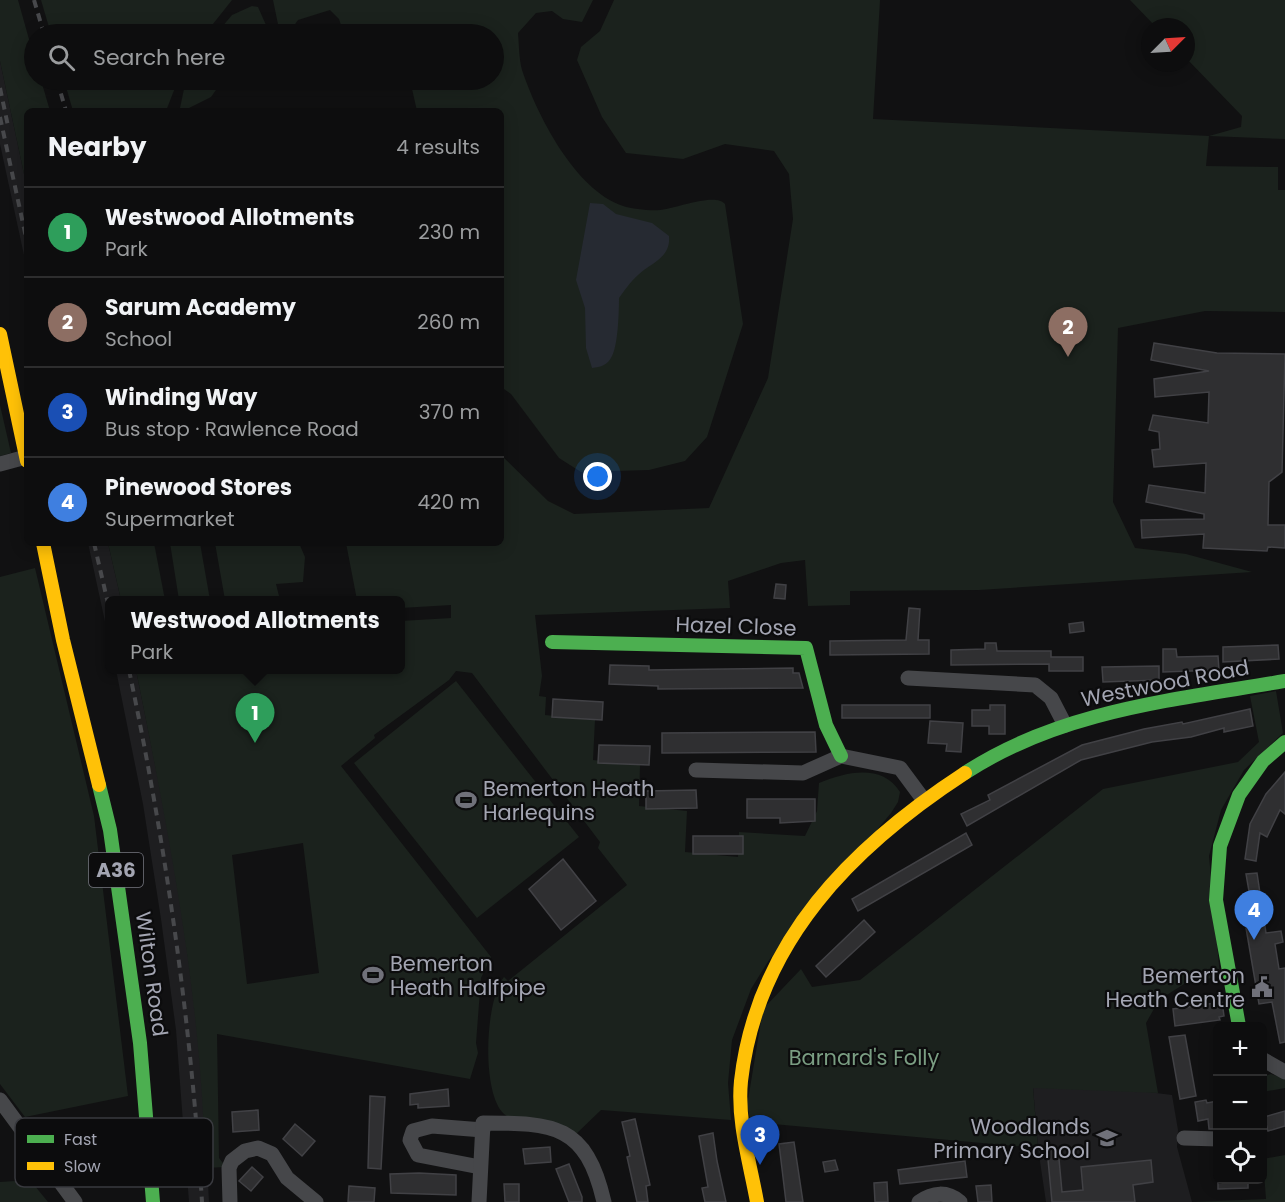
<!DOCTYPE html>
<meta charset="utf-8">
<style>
body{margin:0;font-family:Poppins,sans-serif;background:#1b1b1c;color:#f1f3f6}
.controls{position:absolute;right:18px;bottom:18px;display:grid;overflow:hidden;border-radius:9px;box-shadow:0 3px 15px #0003}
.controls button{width:54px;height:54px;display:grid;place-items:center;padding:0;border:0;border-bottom:2px solid #2d2d2e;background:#0d0d0e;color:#f1f3f6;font:30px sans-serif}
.compass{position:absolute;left:1141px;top:18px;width:54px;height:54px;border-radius:50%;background:#0d0d0e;box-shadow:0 3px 15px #0003;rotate:66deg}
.you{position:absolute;left:598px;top:477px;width:21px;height:21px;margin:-15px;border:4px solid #fff;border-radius:50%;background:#1a73e8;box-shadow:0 0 0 9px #1a73e833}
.badge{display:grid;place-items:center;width:39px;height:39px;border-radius:50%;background:#db2777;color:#fff;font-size:20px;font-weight:700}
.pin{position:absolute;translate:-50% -50px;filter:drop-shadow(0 2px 3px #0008)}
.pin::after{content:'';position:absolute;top:32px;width:21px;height:18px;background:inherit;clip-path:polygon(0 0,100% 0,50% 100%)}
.popup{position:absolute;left:105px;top:596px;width:300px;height:78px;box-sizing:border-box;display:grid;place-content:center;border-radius:9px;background:#0d0d0e;filter:drop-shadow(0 2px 4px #0005);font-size:20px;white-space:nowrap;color:#9a9c9e}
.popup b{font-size:22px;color:#f1f3f6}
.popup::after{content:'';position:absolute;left:50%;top:100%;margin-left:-12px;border:12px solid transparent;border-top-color:#0d0d0e}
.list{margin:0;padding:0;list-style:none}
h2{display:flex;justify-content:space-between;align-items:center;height:78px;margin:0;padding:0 24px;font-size:26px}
h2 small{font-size:20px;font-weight:400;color:#9a9c9e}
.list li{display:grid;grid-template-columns:39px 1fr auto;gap:18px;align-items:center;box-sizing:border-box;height:90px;padding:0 24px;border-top:2px solid #2d2d2e}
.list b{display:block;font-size:22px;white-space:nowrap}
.list p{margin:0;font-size:20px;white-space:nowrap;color:#9a9c9e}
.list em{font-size:20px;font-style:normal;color:#9a9c9e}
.icon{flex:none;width:33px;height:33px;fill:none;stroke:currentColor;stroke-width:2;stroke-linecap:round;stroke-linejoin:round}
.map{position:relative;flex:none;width:1285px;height:1202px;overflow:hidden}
.search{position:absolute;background:#0d0d0e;box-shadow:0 3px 15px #0003;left:24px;top:24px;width:480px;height:66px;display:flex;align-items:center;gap:15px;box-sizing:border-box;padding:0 21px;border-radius:33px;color:#9a9c9e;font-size:22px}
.panel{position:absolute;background:#0d0d0e;box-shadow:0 3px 15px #0003;left:24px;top:108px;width:480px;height:438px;border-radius:9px}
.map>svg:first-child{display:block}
.built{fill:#1e1e20}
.green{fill:#1b221d;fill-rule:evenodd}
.water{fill:#262a32}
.building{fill:#2f2f31;stroke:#414145;stroke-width:1.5}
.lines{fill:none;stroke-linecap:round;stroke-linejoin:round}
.street{stroke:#46474a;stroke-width:15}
.fast{stroke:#4caf50;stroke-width:14}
.slow{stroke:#ffc107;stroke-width:14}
.rail{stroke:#47484b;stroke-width:4;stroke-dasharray:8 6;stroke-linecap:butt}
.labels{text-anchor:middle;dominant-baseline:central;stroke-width:4.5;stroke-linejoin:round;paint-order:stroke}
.shield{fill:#0c0c0d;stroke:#767780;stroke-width:1.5}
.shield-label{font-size:20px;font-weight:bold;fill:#a3a5b2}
.street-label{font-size:21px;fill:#a3a5b2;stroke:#0c0c0d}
.poi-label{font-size:21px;fill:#a3a5b2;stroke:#0c0c0d;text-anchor:start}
.park-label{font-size:21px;fill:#7a9d82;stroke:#0c0c0d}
.key{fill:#0c0c0d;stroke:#393a3f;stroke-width:1.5}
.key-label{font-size:16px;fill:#a3a5b2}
</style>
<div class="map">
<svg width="1285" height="1202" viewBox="0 0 1285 1202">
<rect width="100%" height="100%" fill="#111112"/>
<!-- built -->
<g class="built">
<path d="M0 61 27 188V269L0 144Z"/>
<path d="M88 543H108L121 600H110L109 640Z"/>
<path d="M116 670H136L175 862 201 1052 209 1202H189L176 1030 161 919 143 804Z"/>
<path d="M1033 1087 1140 1091 1172 1095 1178 1130 1177 1147 1192 1202H1046L1038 1148Z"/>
</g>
<!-- green -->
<g class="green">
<path d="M0 0H18L34 57V80H41L50 111H27V188L0 61Z"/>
<path d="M41 0H232L205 34H51Z"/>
<path d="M273 0H593L582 22 563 19 552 11 536 13 518 33C519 45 519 59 522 70 537 115 575 190 623 206 633 209 650 211 660 210 675 209 715 192 725 204L743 324 707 437 685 461 649 470 581 472 559 458 511 394 501 387V111H417L410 80H494V34H344L339 19 330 10 298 20 293 27 294 34H280Z"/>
<path d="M614 0H880L873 119 1209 136 1241 127 1242 116 1186 58V27H1156L1130 0H1285V139L1209 136 1206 166 1278 167V190H1285V312L1205 311 1118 328 1113 502 1135 548 1186 554 1252 572 979 590 850 591V605L808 606 805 560 781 563 728 581 730 608 535 615 542 676 539 696 546 697 545 715 595 720 593 760 640 765 639 806 687 811 685 852 738 857 739 832 805 836 817 811 819 783C846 772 882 763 900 792L898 802 891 813 769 960 751 989 732 1040 728 1083 731 1120 601 1110 574 1136C556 1131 516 1125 504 1114 481 1093 485 1000 504 977L508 981 627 885 598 848 600 842 472 673 456 671 449 680 374 735 375 738 341 766 491 957 481 978 476 1043 478 1053 470 1079 217 1034 219 1158 226 1167 205 1168C202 999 169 835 136 670H400L401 621 451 618V605L401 608 400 600H357L346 543H501V455L548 501 574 514 709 508 768 378 793 219 789 174 774 151 725 144 683 159 626 153 602 117 577 60 581 47 600 31ZM303 843 319 973 247 984 232 855Z"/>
<path d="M252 6 258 7 270 34H216L232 15Z"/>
<path d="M64 80H178L166 111H73Z"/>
<path d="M190 80H223L211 97 185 110 180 108 184 89Z"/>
<path d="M0 405 11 453 0 456Z"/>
<path d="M108 543H154L165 600H121Z"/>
<path d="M170 543H200L210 600H179Z"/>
<path d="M215 543H299L305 557 303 582 276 584 280 600H225Z"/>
<path d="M35 568 94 816 128 1096 25 1117 0 1084V577Z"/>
<path d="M456 681 579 837 477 918 354 763Z"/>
<path d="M1276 691 1283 733 1244 770 1221 810 1209 856 1220 976 1184 984 1159 1000 1146 1023 1158 1093 1033 1088 1038 1148 751 1122 747 1106 763 1009 801 969 812 987 860 980 1103 789 1238 762 1259 742 1250 696Z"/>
<path d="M1271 1074 1285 1079V1088L1263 1092 1262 1077Z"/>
<path d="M1285 1155V1202H1192L1266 1199 1263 1159Z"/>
<path d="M30 1180 48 1202H0V1182Z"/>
</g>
<!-- water -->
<path class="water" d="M590 203 603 204 616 214 652 223 669 236C671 258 652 262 638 275 630 282 625 290 619 298 619 312 618 345 612 356 608 365 601 367 592 368L586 348 585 308 576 280Z"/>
<!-- building -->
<g class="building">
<path d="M1154 343 1217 353 1285 354 1282 472 1269 482 1268 525H1285V548L1268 547 1267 551 1203 548 1204 534 1142 538 1141 520 1204 519V514L1146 502 1149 485 1205 493 1206 463 1154 467 1152 450 1160 449 1159 432 1149 430 1153 415 1208 423 1209 392 1155 397 1154 379 1209 371 1151 360Z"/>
<path d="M776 584 786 585 785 599 774 598Z"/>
<path d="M909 608 920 609 918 640H929V654L830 655V641L906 640Z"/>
<path d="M1083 622 1084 631 1070 633 1069 624Z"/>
<path d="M985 643H996L997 651H1051V657H1083V671H1049V664L951 665V650L985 649Z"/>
<path d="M1278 645 1279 659 1223 662V647Z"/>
<path d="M1163 649H1176L1177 657 1218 656 1219 670 1163 672Z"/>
<path d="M610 665 649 666V670L793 668V673H799L803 688 658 689V686L609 684Z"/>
<path d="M1159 666V680L1103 682 1102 667Z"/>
<path d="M553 699 603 702 602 720 552 717Z"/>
<rect x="842" y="705" width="88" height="13"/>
<path d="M990 705H1005V734H989V726H972V710H990Z"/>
<path d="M1250 709 1253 726 1224 732V728L1191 737 1152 742 1081 760 967 826 961 814 990 800 988 795 1082 745 1144 729 1182 722 1183 724Z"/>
<path d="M930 721 963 723 961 752 946 751 947 744 928 743Z"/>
<path d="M815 732 816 752 662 753V733Z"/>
<path d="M599 745 650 746 649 765 598 763Z"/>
<path d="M1285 772V814L1280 810 1267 837 1260 833 1256 861 1245 859 1250 824 1266 794Z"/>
<path d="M696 790 697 808 646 809V791Z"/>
<path d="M747 799H815V821L780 823V818H747Z"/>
<path d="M966 833 972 845 858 911 852 899Z"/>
<rect x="693" y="836" width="50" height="18"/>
<path d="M563 859 596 901 561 930 529 889Z"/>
<path d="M1257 873 1266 933 1281 931 1283 942 1275 944 1279 969 1285 968V1042L1280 1043 1272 1002 1259 1004 1246 928 1255 926 1246 874Z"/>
<path d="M864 920 875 932 826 977 816 966Z"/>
<path d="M1222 1002 1224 1016 1219 1017 1220 1020 1175 1026 1173 1009Z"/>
<path d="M1185 1035 1196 1096 1180 1099 1169 1037Z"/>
<path d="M448 1089 449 1106 418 1108V1104L410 1105V1094Z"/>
<path d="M370 1096 385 1097 381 1169 368 1168Z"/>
<path d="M1206 1100 1207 1103 1218 1101V1129H1209L1208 1119 1198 1121 1195 1102Z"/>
<path d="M258 1110 259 1130 233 1132 232 1112Z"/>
<path d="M1285 1111V1126L1268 1131 1264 1117Z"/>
<path d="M635 1119 650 1185 646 1186 648 1202H637L627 1157 630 1156 622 1122Z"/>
<path d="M295 1124 315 1141 302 1156 283 1139Z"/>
<path d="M713 1133 717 1161 726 1202H705L702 1188 708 1187 699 1136Z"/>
<path d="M794 1142 803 1202H786L779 1144Z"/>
<path d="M550 1147 551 1162 525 1164 523 1149Z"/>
<path d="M1058 1148 1062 1192 1083 1190 1081 1167 1151 1160 1153 1182 1133 1185 1135 1202H1052L1047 1149Z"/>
<path d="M835 1160 838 1170 825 1172 823 1162Z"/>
<path d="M965 1161 967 1177 900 1184 898 1170Z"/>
<path d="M569 1164 582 1197V1202H569L556 1169Z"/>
<path d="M252 1167 263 1177 251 1191 239 1181Z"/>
<path d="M419 1173 456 1175V1195L391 1193 390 1174Z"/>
<path d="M1218 1179H1248V1188L1218 1189Z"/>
<path d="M887 1182 888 1202H875L874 1183Z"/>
<path d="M504 1184H519V1202H505Z"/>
<path d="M991 1185 992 1202H978L976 1186Z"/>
<path d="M349 1186 375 1188 374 1202H348Z"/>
</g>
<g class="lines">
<!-- street -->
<g class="street">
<path d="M0 464 26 457"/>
<path d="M908 678 1035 685 1051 698 1065 725"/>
<path d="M696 770 803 773 841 756 900 768 923 799"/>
<path d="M1262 1059 1285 1072"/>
<path d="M0 1100 75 1202"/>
<path d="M1184 1138 1218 1139"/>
<path d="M480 1167 418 1155 410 1140 413 1131 432 1126 483 1130"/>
<path d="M230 1202 229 1168 232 1161 245 1151 258 1148 272 1154 287 1178 316 1202"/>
<path d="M479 1202 483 1123C554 1123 586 1124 604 1202"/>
<path d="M919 1202C933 1192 947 1191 960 1202"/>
</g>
<!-- fast -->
<g class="fast">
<path d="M552 642 806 648 826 725 841 756"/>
<path d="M965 773C1061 710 1175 700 1285 681"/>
<path d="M99 785 110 830 140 1043 153 1202"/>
<path d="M1239 1026 1216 900 1220 846 1239 795 1263 761 1285 742"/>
</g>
<!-- slow -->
<g class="slow">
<path d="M0 334 27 461"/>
<path d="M43 543 63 640 99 785"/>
<path d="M757 1202C750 1163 737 1121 741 1081 757 941 853 846 965 773"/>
</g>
<!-- rail -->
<g class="rail">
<path d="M34 0 44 34"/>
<path d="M57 80 66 111"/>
<path d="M0 88 8 126"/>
<path d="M0 117 27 242"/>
<path d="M94 543 110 612"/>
<path d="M129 670C166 846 191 1022 202 1202"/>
</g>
</g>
<!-- icons -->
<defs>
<symbol id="stadium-bare" viewBox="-9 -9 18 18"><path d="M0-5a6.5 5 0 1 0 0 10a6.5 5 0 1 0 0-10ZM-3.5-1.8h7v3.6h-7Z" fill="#70717a" stroke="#0c0c0d" stroke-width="2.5" paint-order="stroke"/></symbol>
<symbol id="civic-bare" viewBox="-9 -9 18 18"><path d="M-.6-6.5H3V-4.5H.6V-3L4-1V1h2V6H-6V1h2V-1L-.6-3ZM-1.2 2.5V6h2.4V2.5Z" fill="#70717a" stroke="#0c0c0d" stroke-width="2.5" paint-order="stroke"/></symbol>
<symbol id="school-bare" viewBox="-9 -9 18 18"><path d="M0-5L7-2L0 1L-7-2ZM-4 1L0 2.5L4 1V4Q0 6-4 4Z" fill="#70717a" stroke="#0c0c0d" stroke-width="2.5" paint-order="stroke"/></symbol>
</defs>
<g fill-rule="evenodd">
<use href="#stadium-bare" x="451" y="785" width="30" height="30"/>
<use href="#stadium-bare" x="358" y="960" width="30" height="30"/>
<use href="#civic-bare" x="1247" y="972" width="30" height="30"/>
<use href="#school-bare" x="1092" y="1123" width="30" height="30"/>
</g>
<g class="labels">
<!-- shield labels -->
<rect class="shield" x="89" y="853" width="54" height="34" rx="4.5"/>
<g class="shield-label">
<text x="116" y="870">A36</text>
</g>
<!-- street labels -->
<g class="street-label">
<text transform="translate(736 626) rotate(2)">Hazel Close</text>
<text transform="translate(1165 683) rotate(-11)">Westwood Road</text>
<text transform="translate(152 974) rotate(82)">Wilton Road</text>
</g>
<!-- poi labels -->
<g class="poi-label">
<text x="483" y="788">Bemerton Heath<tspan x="483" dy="24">Harlequins</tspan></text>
<text x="390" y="963">Bemerton<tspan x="390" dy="24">Heath Halfpipe</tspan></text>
<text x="1245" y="975" text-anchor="end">Bemerton<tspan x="1245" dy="24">Heath Centre</tspan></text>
<text x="1090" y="1126" text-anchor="end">Woodlands<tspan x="1090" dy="24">Primary School</tspan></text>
</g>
<!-- park labels -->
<g class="park-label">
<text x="864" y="1057">Barnard's Folly</text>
</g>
</g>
<!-- legend -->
<rect x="15" y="1118" width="198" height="69" rx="9" class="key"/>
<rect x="27" y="1135" width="27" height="8" fill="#4caf50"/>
<rect x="27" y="1162" width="27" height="8" fill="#ffc107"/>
<g class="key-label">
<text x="64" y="1145">Fast</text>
<text x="64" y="1172">Slow</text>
</g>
</svg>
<div class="controls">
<button>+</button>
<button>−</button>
<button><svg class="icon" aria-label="locate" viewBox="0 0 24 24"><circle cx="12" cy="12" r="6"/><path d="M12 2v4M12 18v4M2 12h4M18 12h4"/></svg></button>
</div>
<svg class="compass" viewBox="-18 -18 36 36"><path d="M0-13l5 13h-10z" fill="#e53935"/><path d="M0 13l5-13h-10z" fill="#9a9c9e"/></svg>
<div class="you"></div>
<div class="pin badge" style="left:255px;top:743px;background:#2e9e5b">1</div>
<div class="popup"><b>Westwood Allotments</b>Park</div>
<div class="pin badge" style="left:1068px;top:357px;background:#8d6e63">2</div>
<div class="pin badge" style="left:760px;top:1165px;background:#1a4fb4">3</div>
<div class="pin badge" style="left:1254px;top:940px;background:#3f7fe0">4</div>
<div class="search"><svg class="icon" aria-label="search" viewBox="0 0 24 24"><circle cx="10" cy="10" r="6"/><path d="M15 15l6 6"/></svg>Search here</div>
<section class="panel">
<h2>Nearby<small>4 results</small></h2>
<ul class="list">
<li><span class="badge" style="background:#2e9e5b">1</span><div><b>Westwood Allotments</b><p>Park</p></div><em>230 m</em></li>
<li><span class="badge" style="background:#8d6e63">2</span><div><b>Sarum Academy</b><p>School</p></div><em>260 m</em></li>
<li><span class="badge" style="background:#1a4fb4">3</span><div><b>Winding Way</b><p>Bus stop · Rawlence Road</p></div><em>370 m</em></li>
<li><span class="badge" style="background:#3f7fe0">4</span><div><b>Pinewood Stores</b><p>Supermarket</p></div><em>420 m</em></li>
</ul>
</section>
</div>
